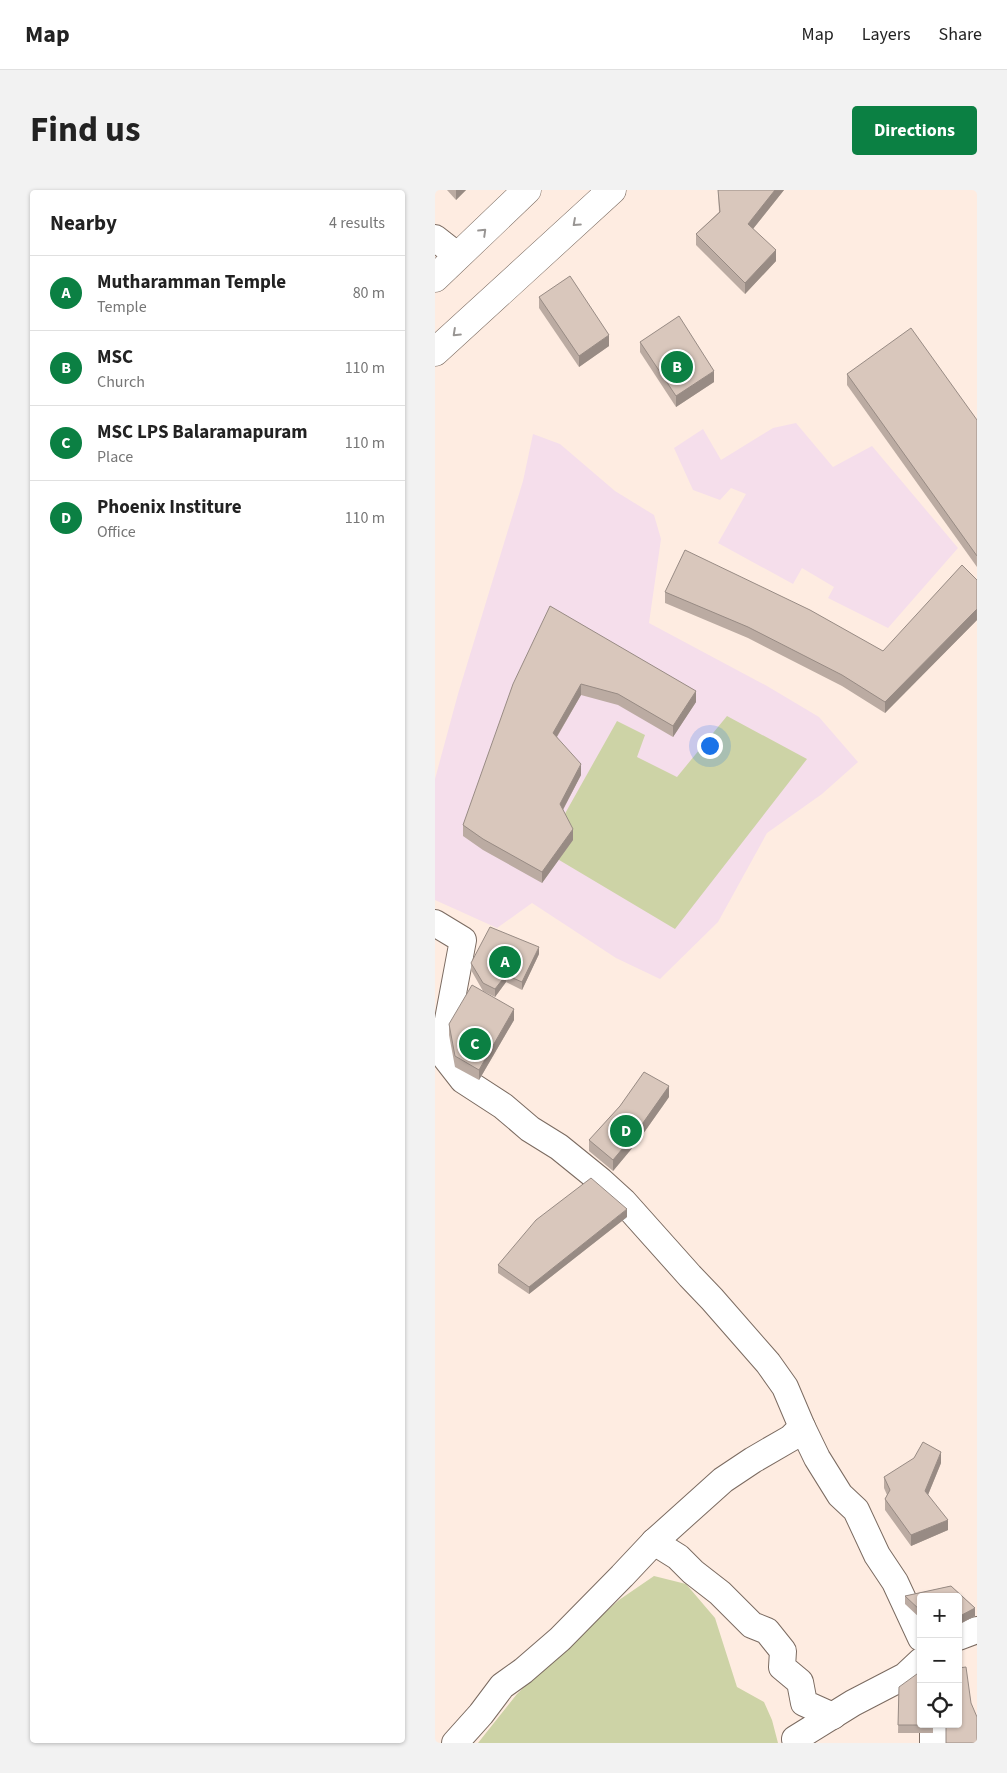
<!DOCTYPE html>
<meta charset="utf-8">
<style>
body{margin:0;font-family:"Source Sans 3",sans-serif;background:#f2f2f2;color:#222}
.controls{position:absolute;right:15px;bottom:15px;display:grid;overflow:hidden;border-radius:5px;box-shadow:0 1px 4px #0004}
.controls button{width:45px;height:45px;display:grid;place-items:center;padding:0;border:0;border-bottom:1px solid #e0e0e0;background:#fff;color:#222;font:25px sans-serif}
.you{position:absolute;left:274px;top:555px;width:18px;height:18px;margin:-12px;border:4px solid #fff;border-radius:50%;background:#1a73e8;box-shadow:0 0 0 8px #1a73e833}
.badge{display:grid;place-items:center;width:32px;height:32px;border-radius:50%;background:#0b8043;color:#fff;font-size:16px;font-weight:700}
.pin{position:absolute;translate:-50% -50%;border:2px solid #fff;box-shadow:0 1px 5px #0006}
.list{margin:0;padding:0;list-style:none}
h2{display:flex;justify-content:space-between;align-items:center;height:65px;margin:0;padding:0 20px;font-size:21px}
h2 small{font-size:16px;font-weight:400;color:#767676}
.list li{display:grid;grid-template-columns:32px 1fr auto;gap:15px;align-items:center;box-sizing:border-box;height:75px;padding:0 20px;border-top:1px solid #e0e0e0}
.list b{display:block;font-size:19px;white-space:nowrap}
.list p{margin:0;font-size:16px;white-space:nowrap;color:#767676}
.list em{font-size:16px;font-style:normal;color:#767676}
.icon{flex:none;width:28px;height:28px;fill:none;stroke:currentColor;stroke-width:2;stroke-linecap:round;stroke-linejoin:round}
.map{position:relative;flex:none;width:542px;height:1553px;overflow:hidden;border-radius:5px}
header{display:flex;align-items:center;gap:30px;box-sizing:border-box;height:70px;padding:0 25px;background:#fff;border-bottom:1px solid #e0e0e0}
header strong{font-size:24px}
nav{display:flex;gap:28px;margin-inline-start:auto;font-size:18px}
.intro{display:flex;align-items:center;justify-content:space-between;box-sizing:border-box;height:120px;padding:0 30px}
h1{margin:0;font-size:35px}
.button{padding:12px 22px;border-radius:5px;background:#0b8043;color:#fff;font-size:18px;font-weight:700}
main{display:flex;gap:30px;padding:0 30px}
aside{flex:1;background:#fff;border-radius:5px;box-shadow:0 1px 4px #0004}
.map>svg:first-child{display:block}
.education{fill:#f5deeb}
.green{fill:#cdd3a6}
.lines{fill:none;stroke-linecap:round;stroke-linejoin:round}
.minor-casing{stroke:#7b6b61;stroke-width:28}
.major-casing{stroke:#7b6b61;stroke-width:29}
.minor{stroke:#fff;stroke-width:26}
.major{stroke:#fff;stroke-width:28}
.wall{fill:#bbaba2}
.shaded-wall{fill:#988b84}
.building{fill:#d9c7bc;stroke:#988b84}
.oneway{stroke:#989593}
</style>
<header>
<strong>Map</strong>
<nav><a>Map</a><a>Layers</a><a>Share</a></nav>
</header>
<div class="intro"><h1>Find us</h1><a class="button">Directions</a></div>
<main>
<aside>
<h2>Nearby<small>4 results</small></h2>
<ul class="list">
<li><span class="badge">A</span><div><b>Mutharamman Temple</b><p>Temple</p></div><em>80 m</em></li>
<li><span class="badge">B</span><div><b>MSC</b><p>Church</p></div><em>110 m</em></li>
<li><span class="badge">C</span><div><b>MSC LPS Balaramapuram</b><p>Place</p></div><em>110 m</em></li>
<li><span class="badge">D</span><div><b>Phoenix Institure</b><p>Office</p></div><em>110 m</em></li>
</ul>
</aside>
<div class="map">
<svg width="542" height="1553" viewBox="0 0 542 1553">
<rect width="100%" height="100%" fill="#feece1"/>
<!-- education -->
<g class="education">
<path d="M361 233 398 277 437 256 523 358 453 438 393 408 399 397 367 378 358 394 283 353 311 304 296 298 285 310 258 300 239 258 268 239 286 270 338 238Z"/>
<path d="M98 244 125 254 180 301 219 325 226 349 214 433 332 496 384 527 423 572 387 604 332 643 283 732 225 789 181 768 97 713 62 738 0 710V589L23 504 88 291Z"/>
</g>
<!-- green -->
<g class="green">
<path d="M292 526 372 569 240 739 109 661 182 531 210 545 202 567 242 587Z"/>
<path d="M219 1386 251 1394 280 1428 302 1497 329 1512 337 1530 343 1553H43L82 1504 120 1467 184 1410Z"/>
</g>
<g class="lines">
<defs>
<g id="minor">
<path d="M0 48 23 66"/>
<path d="M0 733 28 750 12 835 10 867 28 890 68 916 95 939 124 957 166 991 188 1011 255 1086 277 1109 333 1173 350 1197 367 1237 356 1248 318 1270 288 1290 219 1352 187 1386 125 1449 88 1481 67 1496 46 1524 20 1553"/>
<path d="M367 1237 382 1268 405 1305 421 1320 442 1365 460 1392 486 1448"/>
<path d="M219 1352 243 1367 258 1382 285 1403 317 1435 332 1441 348 1461 347 1477 365 1492 369 1513 398 1526"/>
<path d="M523 1447 542 1440"/>
<path d="M360 1549 418 1513 470 1486 486 1471"/>
<path d="M498 1553V1534"/>
</g>
<g id="major">
<path d="M0 88 92 0"/>
<path d="M0 162 177 0"/>
</g>
</defs>
<!-- minor casing -->
<use href="#minor" class="minor-casing"/>
<!-- major casing -->
<use href="#major" class="major-casing"/>
<!-- minor -->
<use href="#minor" class="minor"/>
<!-- major -->
<use href="#major" class="major"/>
</g>
<!-- wall -->
<g class="wall">
<path d="M12 0H31L21 10Z"/>
<path d="M283 0H349L318 39 341 71 310 104 261 55V44L284 22Z"/>
<path d="M104 107 174 156 144 177 104 118Z"/>
<path d="M205 152 279 192 241 217 205 162Z"/>
<path d="M412 184 542 230V377L412 195Z"/>
<path d="M542 390V430L450 523 407 496 313 448 230 413V402L448 461Z"/>
<path d="M115 416 261 512 238 547 183 515 146 505 122 547 146 585 128 620 138 650 107 693 48 660 28 646V635Z"/>
<path d="M104 764 87 800 71 792 60 807 48 801 36 780V773Z"/>
<path d="M79 830 44 890 20 877 14 845V834Z"/>
<path d="M234 907 203 951 178 981 154 961V950Z"/>
<path d="M192 1027 94 1104 63 1083V1075Z"/>
<path d="M506 1273 493 1305 513 1340 476 1356 450 1320V1309L452 1305 449 1298V1287Z"/>
<path d="M516 1396 540 1418V1426L523 1435V1407H486V1429L470 1414V1406Z"/>
<path d="M464 1497 498 1534V1543H463Z"/>
</g>
<!-- shaded-wall -->
<g class="shaded-wall">
<path d="M21 0H31L21 10Z"/>
<path d="M340 0H349L313 45V34Z"/>
<path d="M341 60V71L310 104V93Z"/>
<path d="M174 145V156L144 177V166Z"/>
<path d="M279 181V192L241 217V206Z"/>
<path d="M542 419V430L450 523V512Z"/>
<path d="M146 494V505L118 553V543Z"/>
<path d="M261 501V512L238 547V536Z"/>
<path d="M146 574V585L125 625V614Z"/>
<path d="M138 639V650L107 693V682Z"/>
<path d="M104 757V764L87 800V792Z"/>
<path d="M71 785V792L60 807V799Z"/>
<path d="M79 819V830L44 890V880Z"/>
<path d="M234 896V907L203 951 178 981V970Z"/>
<path d="M192 1019V1027L94 1104V1097Z"/>
<path d="M506 1262V1273L490 1312V1301Z"/>
<path d="M513 1330V1340L476 1356V1345Z"/>
<path d="M540 1418V1426L523 1435V1427Z"/>
</g>
<!-- building -->
<g class="building">
<path d="M283 0H340L313 34 341 60 310 93 261 44 285 22Z"/>
<path d="M135 86 174 145 144 166 104 107Z"/>
<path d="M244 126 279 181 241 206 205 152Z"/>
<path d="M476 138 542 230V366L412 184Z"/>
<path d="M250 360 375 420 448 461 527 375 542 390V419L450 512 407 485 313 437 230 402Z"/>
<path d="M115 416 261 501 238 536 183 504 146 494 118 543 146 574 125 614 138 639 107 682 48 649 28 635 78 494Z"/>
<path d="M55 737 104 757 87 792 71 785 60 799 48 793 36 773Z"/>
<path d="M37 795 79 819 44 880 20 866 14 834Z"/>
<path d="M209 882 234 896 203 940 178 970 154 950 185 916Z"/>
<path d="M156 988 192 1019 94 1097 63 1075 101 1030Z"/>
<path d="M488 1252 506 1262 490 1301 513 1330 476 1345 450 1309 455 1300 449 1287 479 1268Z"/>
<path d="M516 1396 540 1418 523 1427V1407H486V1421L470 1406Z"/>
<path d="M531 1477 536 1513 542 1527V1553H511V1534H523V1478Z"/>
<path d="M486 1481V1534H498V1535H463L464 1497Z"/>
</g>
<!-- one-way arrows -->
<defs><path id="oneway-chevron" d="M-2-3.5L2.5 0L-2 3.5" fill="none" stroke-width="1.6" stroke-linecap="round" stroke-linejoin="round" transform="scale(1.25)"/></defs>
<g class="oneway">
<use href="#oneway-chevron" transform="translate(141 33) rotate(138)"/>
<use href="#oneway-chevron" transform="translate(48 42) rotate(-44)"/>
<use href="#oneway-chevron" transform="translate(21 143) rotate(137)"/>
</g>
</svg>
<div class="controls">
<button>+</button>
<button>−</button>
<button><svg class="icon" aria-label="locate" viewBox="0 0 24 24"><circle cx="12" cy="12" r="6"/><path d="M12 2v4M12 18v4M2 12h4M18 12h4"/></svg></button>
</div>
<div class="you"></div>
<div class="pin badge" style="left:70px;top:772px">A</div>
<div class="pin badge" style="left:242px;top:177px">B</div>
<div class="pin badge" style="left:40px;top:854px">C</div>
<div class="pin badge" style="left:191px;top:941px">D</div>
</div>
</main>
